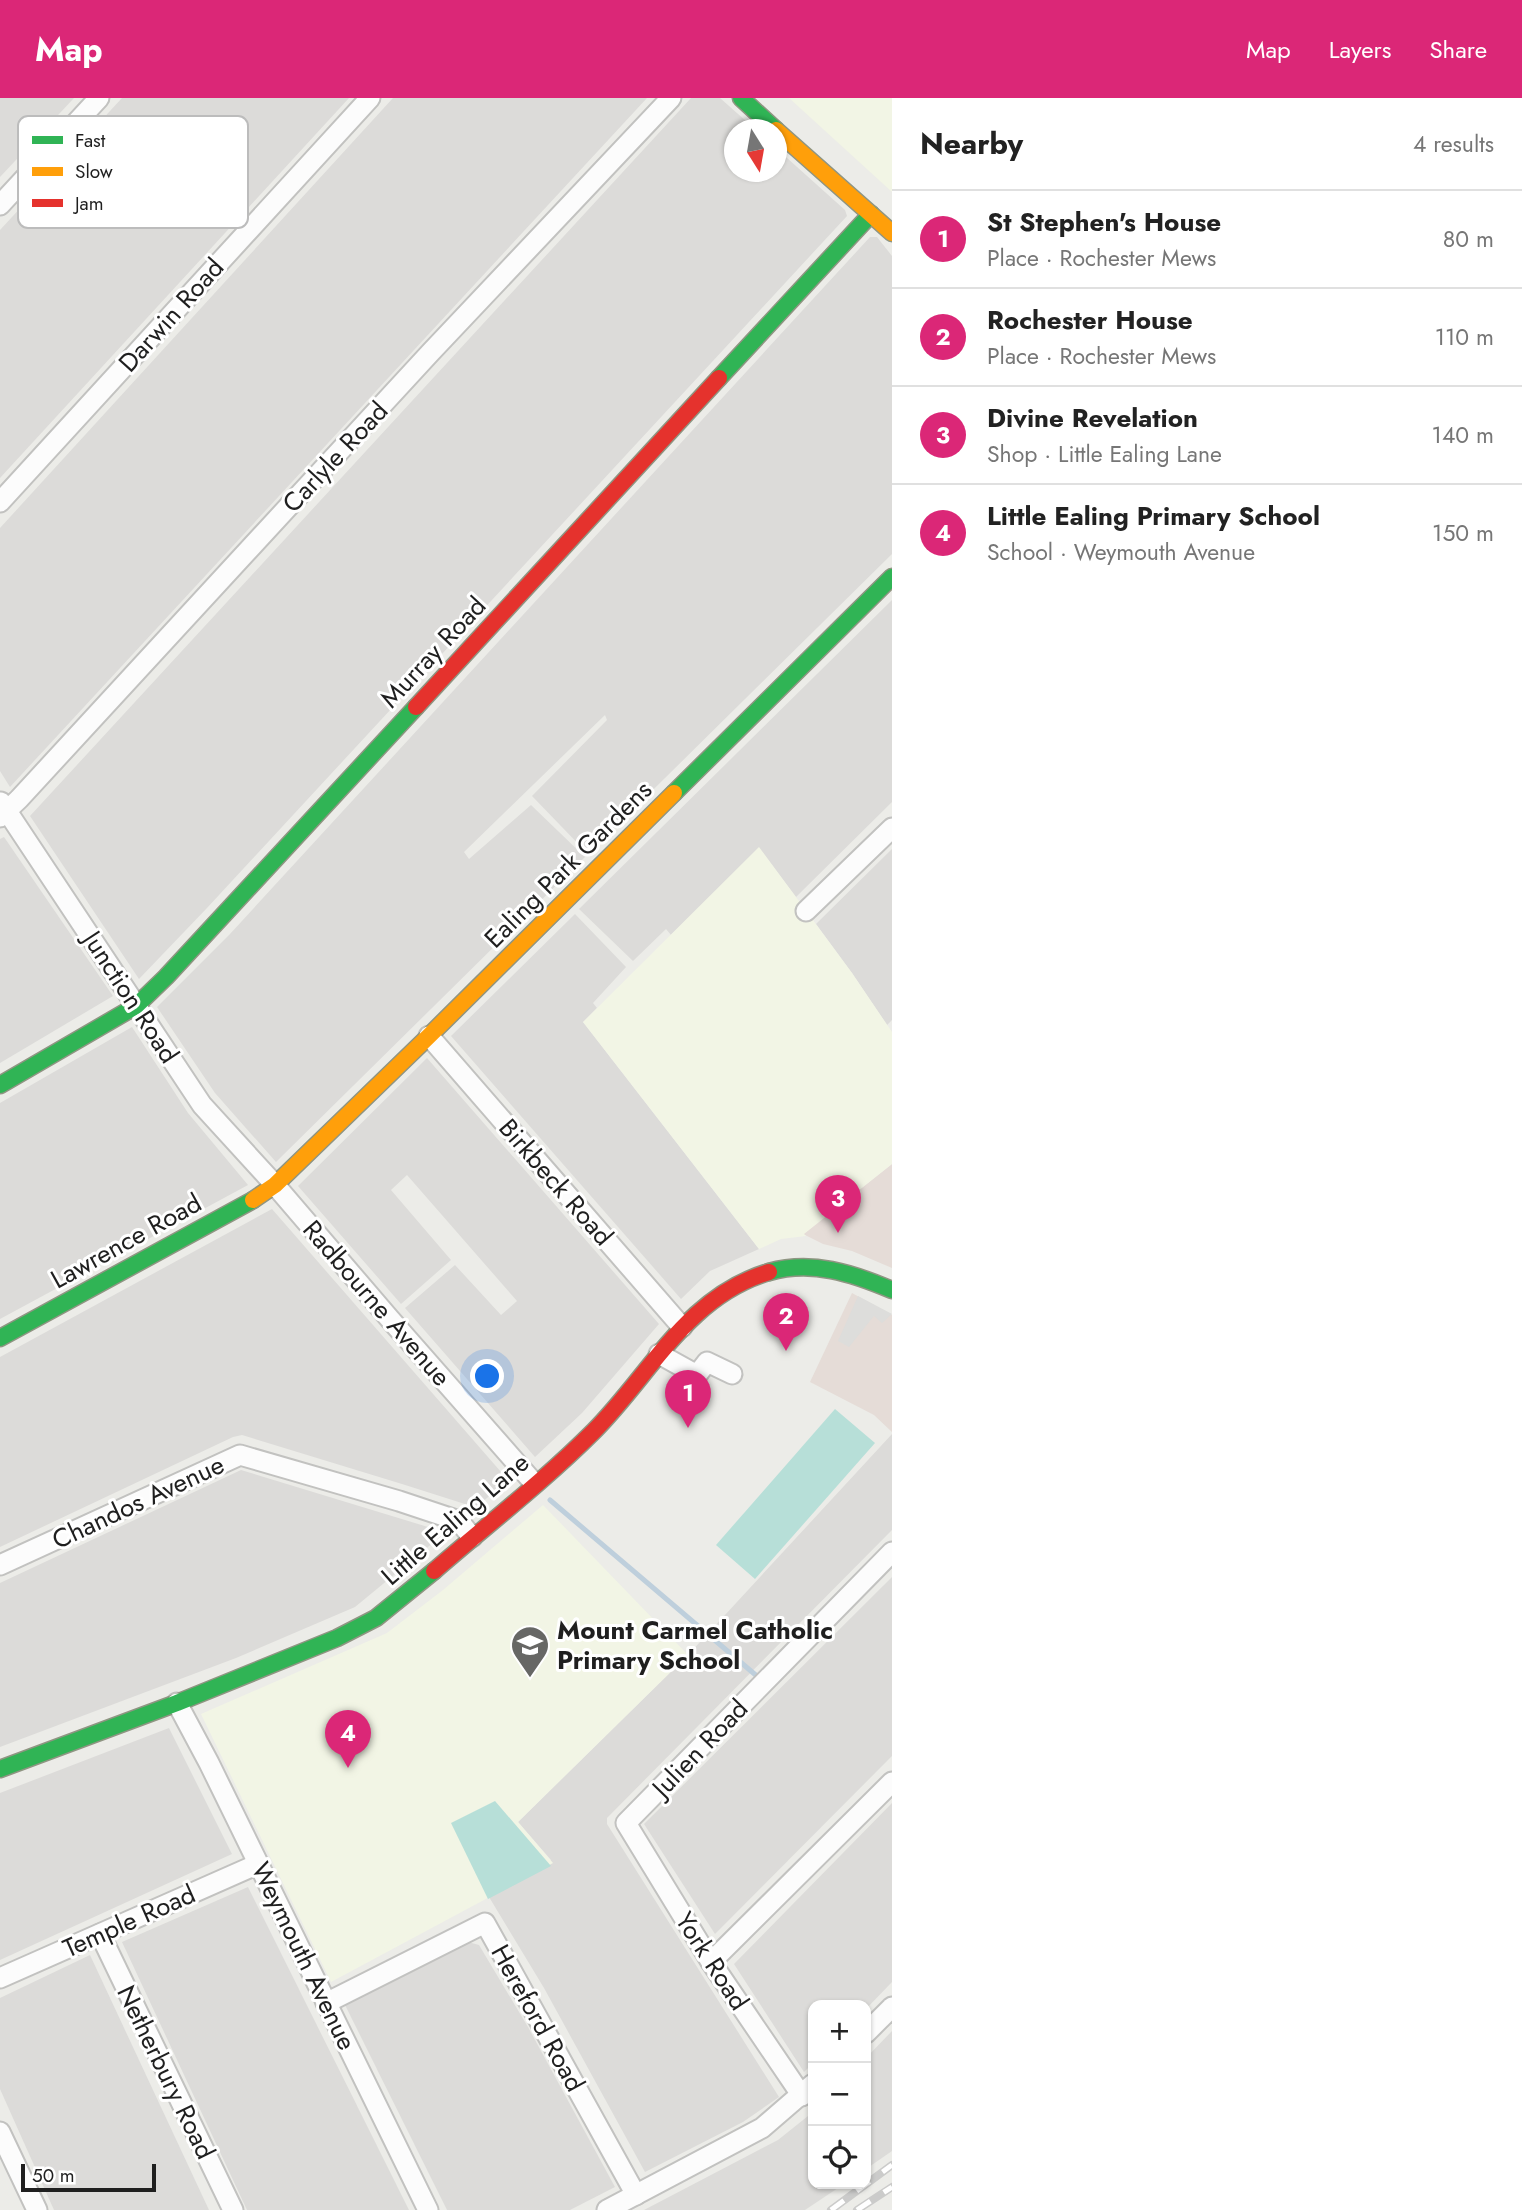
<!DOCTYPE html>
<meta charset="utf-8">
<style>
body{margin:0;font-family:Jost,sans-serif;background:#f6f6f6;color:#222}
.controls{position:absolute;right:21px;bottom:21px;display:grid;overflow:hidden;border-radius:14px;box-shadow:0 2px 5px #0004}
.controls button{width:63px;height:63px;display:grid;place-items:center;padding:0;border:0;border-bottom:2px solid #e0e0e0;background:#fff;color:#222;font:35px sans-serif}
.compass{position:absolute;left:724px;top:21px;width:63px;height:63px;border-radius:50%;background:#fff;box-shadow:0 2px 5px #0004;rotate:169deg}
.scale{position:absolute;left:21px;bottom:18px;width:135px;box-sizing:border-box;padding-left:7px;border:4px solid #1f1f1f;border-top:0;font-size:19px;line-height:24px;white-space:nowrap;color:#1f1f1f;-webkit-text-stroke:5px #fff;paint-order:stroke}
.you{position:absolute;left:488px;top:1279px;width:24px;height:24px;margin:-18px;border:5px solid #fff;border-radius:50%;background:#1a73e8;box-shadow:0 0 0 10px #1a73e833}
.badge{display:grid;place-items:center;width:46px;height:46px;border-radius:50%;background:#db2777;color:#fff;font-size:23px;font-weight:700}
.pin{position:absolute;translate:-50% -58px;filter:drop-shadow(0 2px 4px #0008)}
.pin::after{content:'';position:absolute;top:37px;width:24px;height:21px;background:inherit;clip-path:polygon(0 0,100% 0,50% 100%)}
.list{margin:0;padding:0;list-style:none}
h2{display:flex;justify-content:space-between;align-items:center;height:91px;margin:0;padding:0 28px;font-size:30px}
h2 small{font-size:23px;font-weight:400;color:#767676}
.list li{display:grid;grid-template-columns:46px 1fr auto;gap:21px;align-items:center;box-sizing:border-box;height:98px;padding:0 28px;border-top:2px solid #e0e0e0}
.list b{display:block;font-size:26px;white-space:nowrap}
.list p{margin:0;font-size:23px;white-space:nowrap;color:#767676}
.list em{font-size:23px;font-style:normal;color:#767676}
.icon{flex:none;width:38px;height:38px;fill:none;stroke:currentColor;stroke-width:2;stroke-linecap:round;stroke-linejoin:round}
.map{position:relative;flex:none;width:892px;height:2112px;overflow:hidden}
header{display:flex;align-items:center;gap:42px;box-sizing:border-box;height:98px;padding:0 35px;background:#db2777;color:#fff}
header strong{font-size:33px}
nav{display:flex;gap:38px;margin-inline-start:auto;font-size:24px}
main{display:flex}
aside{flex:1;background:#fff}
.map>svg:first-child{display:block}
.residential{fill:#dcdbd9}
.commercial{fill:#e5dcd7}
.education{fill:#f2f5e5}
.pitch{fill:#b7dfd8}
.parking{fill:#dddddb}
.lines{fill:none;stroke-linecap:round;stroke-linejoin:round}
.stream{stroke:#becfdc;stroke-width:5}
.street-casing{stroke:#c2c2c0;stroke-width:23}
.fast-casing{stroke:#8f9582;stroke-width:19}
.slow-casing{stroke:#8f9582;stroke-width:19}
.jam-casing{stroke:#8f9582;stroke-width:19}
.street{stroke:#fcfcfc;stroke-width:19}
.fast{stroke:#30b455;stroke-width:16}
.slow{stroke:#ff9f0a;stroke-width:16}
.jam{stroke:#e5322d;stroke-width:16}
.rail-casing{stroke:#cbcbca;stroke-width:8}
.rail{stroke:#fff;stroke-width:5;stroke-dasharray:16;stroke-linecap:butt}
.labels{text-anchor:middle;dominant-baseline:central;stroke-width:6;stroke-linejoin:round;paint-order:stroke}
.street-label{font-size:26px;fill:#1f1f1f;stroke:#fff}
.poi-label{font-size:26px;font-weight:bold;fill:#1f1f1f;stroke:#fff;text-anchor:start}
.key{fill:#fff;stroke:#bcbcbc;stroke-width:2}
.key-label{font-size:19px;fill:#1f1f1f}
</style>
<header>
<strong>Map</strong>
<nav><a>Map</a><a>Layers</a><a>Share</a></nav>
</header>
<main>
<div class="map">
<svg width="892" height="2112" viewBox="0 0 892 2112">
<rect width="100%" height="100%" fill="#ecece8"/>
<!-- residential -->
<g class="residential">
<path d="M0 0H74L0 79Z"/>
<path d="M122 0H349L0 380V132Z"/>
<path d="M393 0H647L10 689 0 673V430Z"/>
<path d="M691 0H720L755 31 734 32V74H776L777 51 845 112 847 118 207 810 139 881 30 718Z"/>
<path d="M870 139H877L892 158V456L588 756 532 698 607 622 605 617 464 754 469 761 531 707 585 759 276 1064 215 995 157 909 230 836Z"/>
<path d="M892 502V704L796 799 759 750 671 837 666 831 633 863 579 811Z"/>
<path d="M4 739 113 898 0 965V741Z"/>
<path d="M892 751V922L887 927 852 875 816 826Z"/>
<path d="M575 816 626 869 593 905 597 910 583 924 759 1151 710 1173 681 1201 451 938Z"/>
<path d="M132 929 188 1015 248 1087 0 1221V1005Z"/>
<path d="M427 960 659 1226 582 1315 535 1359 405 1210 455 1167 501 1217 517 1203 407 1077 391 1092 451 1162 401 1206 298 1088Z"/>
<path d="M272 1111 508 1382 473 1412 468 1407 402 1386 242 1337 233 1339 0 1449V1259Z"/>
<path d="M892 1336V1432L607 1720V1726L779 1999 743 2024 645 2074 544 1890 489 1799 551 1762 518 1724 688 1557Z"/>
<path d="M241 1372 428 1429 434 1444 355 1509 236 1560 0 1649V1485Z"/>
<path d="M892 1479V1658L715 1836 644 1726Z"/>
<path d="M169 1630 232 1756 0 1862V1695Z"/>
<path d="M892 1705V1884L866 1911V1907H813V1965L804 1974 734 1866Z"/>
<path d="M248 1789 409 2112H247L122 1844Z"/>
<path d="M468 1844 479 1847 528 1929 615 2089 570 2112H447L345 1907Z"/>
<path d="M90 1857 209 2112H54L0 1991V1900Z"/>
<path d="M892 1933V2053L866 2071V1960Z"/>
<path d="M813 2014V2086H844L805 2112H644L778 2042Z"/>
</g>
<!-- commercial -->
<g class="commercial">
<path d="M892 1066V1170L852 1153 823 1146 803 1136Z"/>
<path d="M852 1195 892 1217V1334L874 1317 810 1284Z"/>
</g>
<!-- education -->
<g class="education">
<path d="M789 0H892V94Z"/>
<path d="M759 749 852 875 892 934V1066L804 1136 806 1138 781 1141 759 1151 583 924Z"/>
<path d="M543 1407 688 1557 518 1724 553 1765 331 1884 201 1616 387 1535 443 1492Z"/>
</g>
<!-- pitch -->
<g class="pitch">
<path d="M835 1311 875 1345 755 1481 716 1447Z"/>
<path d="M495 1703 551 1768 488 1801 451 1725Z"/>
</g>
<!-- parking -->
<path class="parking" d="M858 1198 892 1216 882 1225 874 1218 849 1249 838 1243Z"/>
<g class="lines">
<!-- stream -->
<path class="stream" d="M550 1402 758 1579"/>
<defs>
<g id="street">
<path d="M0 107 99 0"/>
<path d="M0 404 370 0"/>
<path d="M1 704 202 1007 275 1087 389 1220 534 1385"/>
<path d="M0 719 19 701 430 255 671 0"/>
<path d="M806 813 892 730"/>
<path d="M429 938 682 1229"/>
<path d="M659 1256 697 1277 707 1264 732 1276"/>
<path d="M0 1467 240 1357 399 1403 459 1423 472 1439"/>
<path d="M177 1605 209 1665 428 2112"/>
<path d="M100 1836 233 2112"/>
<path d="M711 1864 892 1684"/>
<path d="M0 1880 258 1766"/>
<path d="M326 1905 485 1825 636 2097"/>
<path d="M866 1935 892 1909"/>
<path d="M802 1998 711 1864 626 1725 892 1454"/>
<path d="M0 2034 37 2112"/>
<path d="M607 2112 762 2030 813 1986"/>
</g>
<g id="fast">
<path d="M741 0 776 32"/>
<path d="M719 280 871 116"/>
<path d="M674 695 892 479"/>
<path d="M0 987 136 908 166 879 416 609"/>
<path d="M769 1174C812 1162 852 1175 892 1192"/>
<path d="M0 1240 253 1102"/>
<path d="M0 1671 177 1605 337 1540 376 1520 434 1473"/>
</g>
<g id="slow">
<path d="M776 32 892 135"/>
<path d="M253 1102 275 1087 429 938 674 695"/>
</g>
<g id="jam">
<path d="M416 609 719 280"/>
<path d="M434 1473C487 1427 544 1383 594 1333 650 1277 687 1198 769 1174"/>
</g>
</defs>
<!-- street casing -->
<use href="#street" class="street-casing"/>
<!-- fast casing -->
<use href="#fast" class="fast-casing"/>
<!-- slow casing -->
<use href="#slow" class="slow-casing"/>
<!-- jam casing -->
<use href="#jam" class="jam-casing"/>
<!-- street -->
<use href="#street" class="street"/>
<!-- fast -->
<use href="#fast" class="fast"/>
<!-- slow -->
<use href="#slow" class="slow"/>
<!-- jam -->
<use href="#jam" class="jam"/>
<defs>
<g id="rail">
<path d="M831 2112 892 2067"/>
<path d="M857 2112 892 2089"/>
</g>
</defs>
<!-- rail casing -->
<use href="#rail" class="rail-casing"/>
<!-- rail -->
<use href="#rail" class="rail"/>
</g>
<!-- icons -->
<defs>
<symbol id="school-pin" viewBox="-11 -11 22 30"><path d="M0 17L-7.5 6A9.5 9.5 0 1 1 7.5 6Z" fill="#676765" stroke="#fff"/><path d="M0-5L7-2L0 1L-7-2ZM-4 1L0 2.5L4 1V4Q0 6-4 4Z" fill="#fff"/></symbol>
</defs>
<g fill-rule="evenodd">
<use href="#school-pin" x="508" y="1525" width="44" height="60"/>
</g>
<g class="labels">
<!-- street labels -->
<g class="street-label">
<text transform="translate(171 217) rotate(-48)">Darwin Road</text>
<text transform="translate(335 359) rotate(-47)">Carlyle Road</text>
<text transform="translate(433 554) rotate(-47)">Murray Road</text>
<text transform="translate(568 766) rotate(-45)">Ealing Park Gardens</text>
<text transform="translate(131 899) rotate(57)">Junction Road</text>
<text transform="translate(556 1084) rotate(49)">Birkbeck Road</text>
<text transform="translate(126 1143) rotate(-29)">Lawrence Road</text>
<text transform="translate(377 1205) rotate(49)">Radbourne Avenue</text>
<text transform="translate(138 1404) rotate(-25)">Chandos Avenue</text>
<text transform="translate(455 1421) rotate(-41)">Little Ealing Lane</text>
<text transform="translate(700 1650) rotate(-46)">Julien Road</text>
<text transform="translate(129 1823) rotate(-24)">Temple Road</text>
<text transform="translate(304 1858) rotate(64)">Weymouth Avenue</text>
<text transform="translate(712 1863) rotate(57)">York Road</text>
<text transform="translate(538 1920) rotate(61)">Hereford Road</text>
<text transform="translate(166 1974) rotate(64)">Netherbury Road</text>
</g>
<!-- poi labels -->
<g class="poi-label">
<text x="557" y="1532">Mount Carmel Catholic<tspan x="557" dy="30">Primary School</tspan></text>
</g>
</g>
<!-- legend -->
<rect x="18" y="18" width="230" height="112" rx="10" class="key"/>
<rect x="32" y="38" width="31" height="8" fill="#30b455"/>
<rect x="32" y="69" width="31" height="9" fill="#ff9f0a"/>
<rect x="32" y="101" width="31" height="8" fill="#e5322d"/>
<g class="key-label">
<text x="75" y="49">Fast</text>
<text x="75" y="80">Slow</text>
<text x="75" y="112">Jam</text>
</g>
</svg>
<div class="controls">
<button>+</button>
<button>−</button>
<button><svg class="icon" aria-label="locate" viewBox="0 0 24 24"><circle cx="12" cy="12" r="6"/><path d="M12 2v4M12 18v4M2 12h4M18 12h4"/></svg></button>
</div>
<svg class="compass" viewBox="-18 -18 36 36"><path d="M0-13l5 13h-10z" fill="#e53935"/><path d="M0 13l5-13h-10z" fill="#767676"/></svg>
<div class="scale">50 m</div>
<div class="you"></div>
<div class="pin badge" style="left:688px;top:1330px">1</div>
<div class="pin badge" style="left:786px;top:1253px">2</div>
<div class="pin badge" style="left:838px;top:1135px">3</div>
<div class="pin badge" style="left:348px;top:1670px">4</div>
</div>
<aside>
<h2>Nearby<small>4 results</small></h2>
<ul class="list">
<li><span class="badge">1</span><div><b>St Stephen's House</b><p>Place · Rochester Mews</p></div><em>80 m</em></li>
<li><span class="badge">2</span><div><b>Rochester House</b><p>Place · Rochester Mews</p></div><em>110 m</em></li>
<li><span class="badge">3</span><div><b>Divine Revelation</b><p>Shop · Little Ealing Lane</p></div><em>140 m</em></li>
<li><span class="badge">4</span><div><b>Little Ealing Primary School</b><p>School · Weymouth Avenue</p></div><em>150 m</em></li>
</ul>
</aside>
</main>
